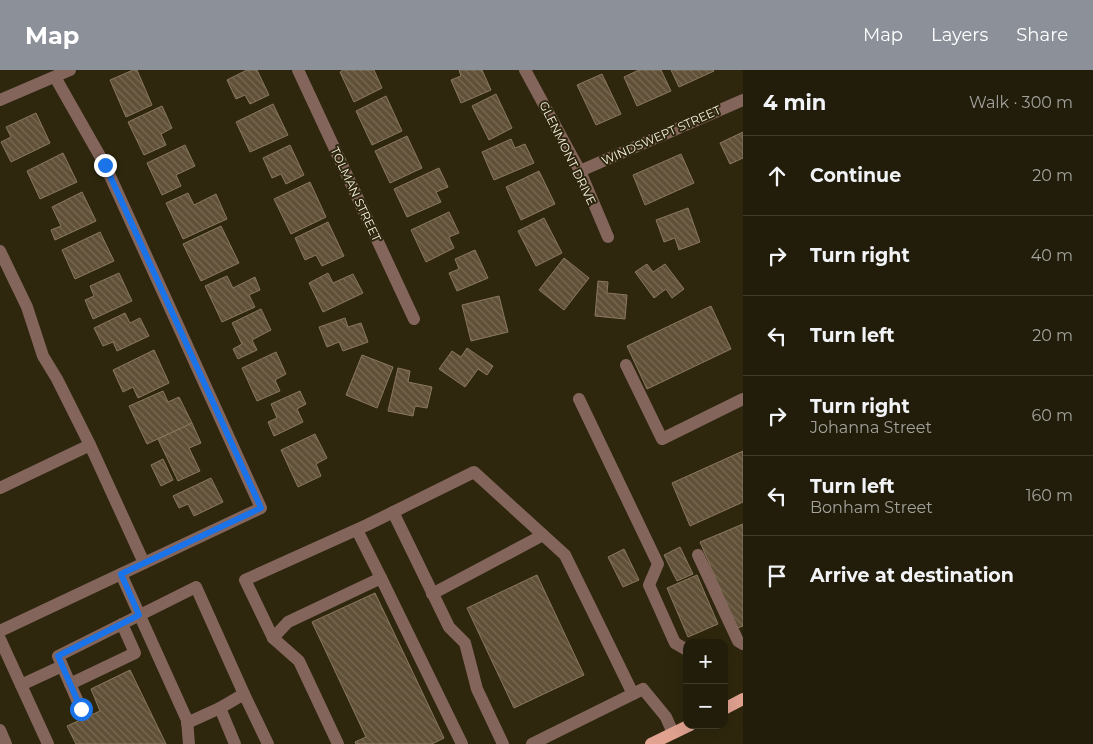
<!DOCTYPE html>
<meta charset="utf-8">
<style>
body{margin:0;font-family:Montserrat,sans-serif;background:#2a2613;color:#f1f3f6}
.controls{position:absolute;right:15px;bottom:15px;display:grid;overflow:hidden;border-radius:10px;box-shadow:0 5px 20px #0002}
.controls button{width:45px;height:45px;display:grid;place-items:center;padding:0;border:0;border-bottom:1px solid #3f3b2b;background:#221d0a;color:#f1f3f6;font:25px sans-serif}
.stop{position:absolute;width:15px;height:15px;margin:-11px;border:4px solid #1a73e8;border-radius:50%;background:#fff}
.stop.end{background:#1a73e8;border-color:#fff;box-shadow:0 1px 5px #0008}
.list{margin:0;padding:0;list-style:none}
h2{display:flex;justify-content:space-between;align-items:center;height:65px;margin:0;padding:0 20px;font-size:21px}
h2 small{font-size:16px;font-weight:400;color:#a2a29c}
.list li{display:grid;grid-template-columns:32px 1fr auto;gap:15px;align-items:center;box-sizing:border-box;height:80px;padding:0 20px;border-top:1px solid #3f3b2b}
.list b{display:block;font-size:19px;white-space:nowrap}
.list p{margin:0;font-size:16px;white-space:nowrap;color:#a2a29c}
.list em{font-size:16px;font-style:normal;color:#a2a29c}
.icon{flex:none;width:28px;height:28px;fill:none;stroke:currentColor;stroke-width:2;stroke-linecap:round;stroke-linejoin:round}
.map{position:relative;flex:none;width:743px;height:674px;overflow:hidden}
header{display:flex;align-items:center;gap:30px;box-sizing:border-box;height:70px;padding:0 25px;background:#8c9099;color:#fff}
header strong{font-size:24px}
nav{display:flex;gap:28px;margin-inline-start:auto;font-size:18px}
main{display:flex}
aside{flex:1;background:#221d0a}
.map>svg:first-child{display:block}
.building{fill:url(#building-back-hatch);stroke:#8a785f}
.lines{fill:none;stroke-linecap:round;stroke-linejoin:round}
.minor{stroke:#84655c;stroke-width:12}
.major{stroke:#e1a290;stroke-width:12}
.route{stroke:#1a73e8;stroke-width:6}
.labels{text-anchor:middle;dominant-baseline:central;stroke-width:4;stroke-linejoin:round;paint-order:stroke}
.street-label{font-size:12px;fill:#f8f4e4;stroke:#2e270d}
</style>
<header>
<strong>Map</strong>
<nav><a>Map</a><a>Layers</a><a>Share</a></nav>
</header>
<main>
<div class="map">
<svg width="743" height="674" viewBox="0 0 743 674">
<defs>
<pattern id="building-back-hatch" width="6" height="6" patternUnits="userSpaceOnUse" patternTransform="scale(1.25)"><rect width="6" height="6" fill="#615038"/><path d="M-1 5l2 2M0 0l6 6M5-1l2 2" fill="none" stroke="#786a55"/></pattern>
</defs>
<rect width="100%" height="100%" fill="#2e270d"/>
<!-- building -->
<g class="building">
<path d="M133 0H137L152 35 126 47 110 10Z"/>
<path d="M247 0H257L269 25 250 34 245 25 236 29 227 10Z"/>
<path d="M343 0H374L382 18 354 32 340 2Z"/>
<path d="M459 0H482L491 20 461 33 451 10 461 6Z"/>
<path d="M639 0H661L671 21 637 36 624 7Z"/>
<path d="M671 0H713L714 1 679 17Z"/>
<path d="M602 4 621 44 596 55 577 15Z"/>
<path d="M496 24 512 58 489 70 472 36Z"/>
<path d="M386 26 402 61 372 75 356 41Z"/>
<path d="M273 34 288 65 250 82 236 52Z"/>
<path d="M162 36 172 58 161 64 166 75 144 85 128 52Z"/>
<path d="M36 43 50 73 11 92 1 72 11 67 6 57Z"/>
<path d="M743 62V88L730 94 720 73Z"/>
<path d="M407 66 422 98 390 113 375 81Z"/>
<path d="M511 69 515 78 525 74 534 93 494 110 482 82Z"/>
<path d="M185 75 195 96 176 105 181 116 162 125 147 93Z"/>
<path d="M290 75 304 105 286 114 281 104 272 108 263 88Z"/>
<path d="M63 83 77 112 40 129 27 101Z"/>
<path d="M681 84 694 113 645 135 633 105Z"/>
<path d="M439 98 448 117 436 122 441 132 407 147 394 119Z"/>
<path d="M539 101 555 134 521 150 506 117Z"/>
<path d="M310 112 326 147 291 164 274 129Z"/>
<path d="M82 122 96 151 55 170 51 160 61 156 52 137Z"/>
<path d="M188 123 194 135 216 124 227 149 183 169 166 133Z"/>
<path d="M688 138 700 172 679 180 675 168 664 172 656 150Z"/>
<path d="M449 142 459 163 449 167 454 178 426 192 411 160Z"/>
<path d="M544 148 562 183 536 196 518 161Z"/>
<path d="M328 152 344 186 322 196 316 185 305 190 295 168Z"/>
<path d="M221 156 239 193 201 211 183 174Z"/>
<path d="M100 162 114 191 75 209 62 180Z"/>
<path d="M475 180 488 208 457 221 449 203 459 199 455 189Z"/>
<path d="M564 188 589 208 564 240 539 220Z"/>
<path d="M647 194 653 202 665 194 684 219 672 228 666 219 654 228 635 202Z"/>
<path d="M119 203 132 231 93 249 85 230 94 226 90 216Z"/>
<path d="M328 203 333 213 353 204 363 223 323 242 309 213Z"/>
<path d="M227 206 233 218 255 207 260 220 249 225 255 237 222 252 205 216Z"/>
<path d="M598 211 608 212 607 223 627 225 625 249 595 246Z"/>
<path d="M499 226 508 262 471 271 462 235Z"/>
<path d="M711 236 731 279 647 319 627 276Z"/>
<path d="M261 239 271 260 252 270 257 280 238 289 233 279 242 274 232 253Z"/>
<path d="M125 243 130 253 140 248 149 266 117 281 113 272 103 276 94 258Z"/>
<path d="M345 248 348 257 361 253 368 272 343 281 339 272 327 277 319 257Z"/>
<path d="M467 278 493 296 487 305 478 299 465 317 439 299 452 281 461 287Z"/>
<path d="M154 280 169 313 138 328 133 317 123 322 113 300Z"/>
<path d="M276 282 286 304 275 310 280 321 257 331 242 298Z"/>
<path d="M362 285 393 297 377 338 346 325Z"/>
<path d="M398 298 410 301 408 312 432 317 427 338 415 336 413 346 388 341Z"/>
<path d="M163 321 168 332 179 327 192 353 147 374 129 336Z"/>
<path d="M300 321 306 334 297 339 303 352 274 366 268 352 277 348 271 334Z"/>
<path d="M192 353 201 373 189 378 200 401 178 411 158 369Z"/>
<path d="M315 364 327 388 316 394 321 406 298 417 281 380Z"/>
<path d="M743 381V432L690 456 672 413Z"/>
<path d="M163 389 173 410 161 416 151 395Z"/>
<path d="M211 408 223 432 194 446 188 434 179 438 173 426Z"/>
<path d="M743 454V556L737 558 700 472Z"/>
<path d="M680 477 693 504 677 511 664 485Z"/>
<path d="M624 479 639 510 623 517 608 487Z"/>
<path d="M537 505 584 605 514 638 467 538Z"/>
<path d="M697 505 718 554 688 567 667 518Z"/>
<path d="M375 523 444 668 432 674H356L355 672 366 667 312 552Z"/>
<path d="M130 600 166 674H76L67 656 100 641 91 619Z"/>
</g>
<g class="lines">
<!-- minor -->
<g class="minor">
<path d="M298 0 414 249"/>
<path d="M525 0 580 101 608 167"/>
<path d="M0 30 70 0"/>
<path d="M580 101 743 30"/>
<path d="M0 181 27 237 43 286 57 309 90 375"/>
<path d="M626 295 662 369 743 329"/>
<path d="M579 329 658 494 649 515 675 573 687 580"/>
<path d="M0 418 90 375 144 493"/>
<path d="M393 442 449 557 465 573 477 619 503 674"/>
<path d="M357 460 381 508"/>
<path d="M698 485 738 571 743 574"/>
<path d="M121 504 187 650 189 674"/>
<path d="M432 524 543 465"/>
<path d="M0 561 261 438 105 95 55 7"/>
<path d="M273 568 288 552 381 508 462 674"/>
<path d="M0 569 48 674"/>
<path d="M70 614 135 583 122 554"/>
<path d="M21 615 62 596"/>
<path d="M244 624 268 674"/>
<path d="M81 639 58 586 196 517 244 624 220 638 235 674"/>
<path d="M187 653 220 638"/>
<path d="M0 660 6 674"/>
<path d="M338 674 299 591 273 568 245 510 367 455 474 402 565 485 633 624"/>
<path d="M532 674 643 619 666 647 673 663"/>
</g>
<!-- major -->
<g class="major">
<path d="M724 639 743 629"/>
<path d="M651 674 690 655"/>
</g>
</g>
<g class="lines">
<!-- route -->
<path class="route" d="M81 639 58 586 139 545 121 504 261 438 105 95"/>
</g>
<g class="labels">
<!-- street labels -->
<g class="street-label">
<text transform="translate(661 65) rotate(-24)">WINDSWEPT STREET</text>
<text transform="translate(568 83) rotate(64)">GLENMONT DRIVE</text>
<text transform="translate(356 124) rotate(65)">TOLMAN STREET</text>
</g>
</g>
</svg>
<div class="controls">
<button>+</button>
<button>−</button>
</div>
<div class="stop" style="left:81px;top:639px"></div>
<div class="stop end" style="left:105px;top:95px"></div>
</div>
<aside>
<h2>4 min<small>Walk · 300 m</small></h2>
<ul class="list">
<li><svg class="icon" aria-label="ahead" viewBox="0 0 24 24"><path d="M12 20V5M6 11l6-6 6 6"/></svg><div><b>Continue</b></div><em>20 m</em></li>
<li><svg class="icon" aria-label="right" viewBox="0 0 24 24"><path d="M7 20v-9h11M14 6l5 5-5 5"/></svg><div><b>Turn right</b></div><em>40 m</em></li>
<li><svg class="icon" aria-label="left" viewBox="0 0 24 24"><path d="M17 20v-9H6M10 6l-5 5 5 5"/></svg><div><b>Turn left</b></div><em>20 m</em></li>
<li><svg class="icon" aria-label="right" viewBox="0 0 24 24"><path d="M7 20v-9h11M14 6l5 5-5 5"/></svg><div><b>Turn right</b><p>Johanna Street</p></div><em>60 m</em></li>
<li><svg class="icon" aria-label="left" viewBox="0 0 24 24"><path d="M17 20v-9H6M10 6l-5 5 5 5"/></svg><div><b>Turn left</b><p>Bonham Street</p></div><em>160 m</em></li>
<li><svg class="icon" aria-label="arrive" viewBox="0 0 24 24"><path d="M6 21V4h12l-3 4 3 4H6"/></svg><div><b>Arrive at destination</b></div></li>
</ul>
</aside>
</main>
